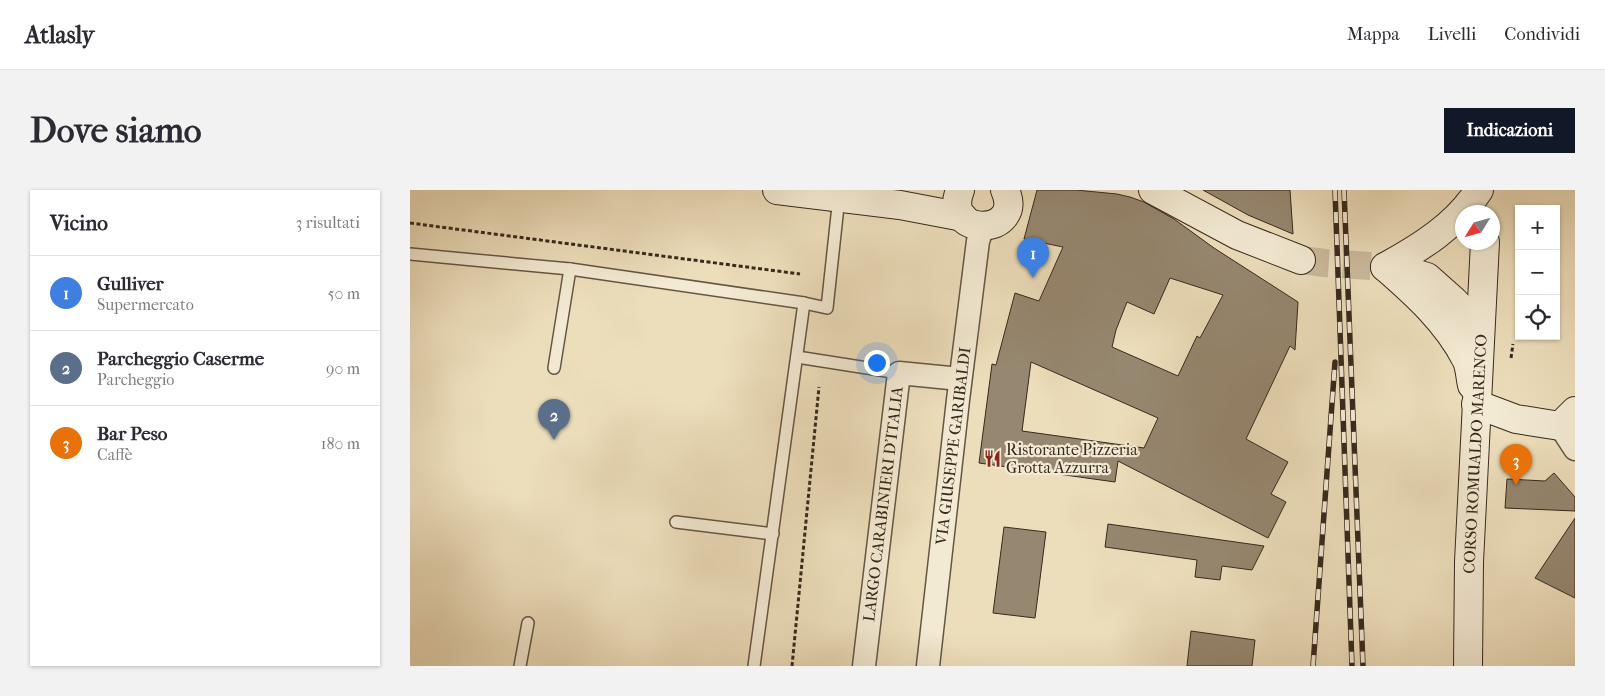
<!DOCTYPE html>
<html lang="it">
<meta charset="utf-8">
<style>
body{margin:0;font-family:"IM FELL French Canon",serif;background:#f2f2f3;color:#2b2b33}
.controls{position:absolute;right:15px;top:15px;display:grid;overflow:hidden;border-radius:0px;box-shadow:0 1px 4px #0004}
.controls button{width:45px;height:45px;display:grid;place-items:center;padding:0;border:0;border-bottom:1px solid #e1e1e2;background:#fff;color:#2b2b33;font:25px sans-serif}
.compass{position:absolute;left:1045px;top:15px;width:45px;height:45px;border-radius:50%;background:#fff;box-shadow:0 1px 4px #0004;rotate:233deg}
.you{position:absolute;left:466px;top:172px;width:18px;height:18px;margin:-12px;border:4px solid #fff;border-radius:50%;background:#1a73e8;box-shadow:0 0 0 8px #1a73e833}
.badge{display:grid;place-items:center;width:32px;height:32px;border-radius:50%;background:#111827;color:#fff;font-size:16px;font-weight:700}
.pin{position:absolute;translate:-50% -41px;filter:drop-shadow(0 1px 2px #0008)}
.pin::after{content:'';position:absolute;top:26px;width:18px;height:15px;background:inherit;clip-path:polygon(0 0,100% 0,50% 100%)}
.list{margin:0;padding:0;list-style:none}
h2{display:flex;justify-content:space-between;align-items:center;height:65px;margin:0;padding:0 20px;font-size:21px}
h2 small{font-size:16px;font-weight:400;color:#7c7c81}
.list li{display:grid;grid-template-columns:32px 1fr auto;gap:15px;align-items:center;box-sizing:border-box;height:75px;padding:0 20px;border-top:1px solid #e1e1e2}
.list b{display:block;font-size:19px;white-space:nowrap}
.list p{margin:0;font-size:16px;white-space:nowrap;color:#7c7c81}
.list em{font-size:16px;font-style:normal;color:#7c7c81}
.icon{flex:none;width:28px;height:28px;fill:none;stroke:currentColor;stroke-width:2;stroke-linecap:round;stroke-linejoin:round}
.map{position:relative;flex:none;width:1165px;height:476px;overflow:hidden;border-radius:0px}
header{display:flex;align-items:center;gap:30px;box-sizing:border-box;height:70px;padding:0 25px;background:#fff;border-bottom:1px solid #e1e1e2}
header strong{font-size:24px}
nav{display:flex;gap:28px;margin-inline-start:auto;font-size:18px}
.intro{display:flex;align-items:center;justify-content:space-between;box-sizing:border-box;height:120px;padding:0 30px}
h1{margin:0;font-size:35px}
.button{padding:12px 22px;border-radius:0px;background:#111827;color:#fff;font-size:18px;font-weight:700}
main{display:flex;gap:30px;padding:0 30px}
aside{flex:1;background:#fff;border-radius:0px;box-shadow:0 1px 4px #0004}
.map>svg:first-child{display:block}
.building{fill:#968770;stroke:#37291e;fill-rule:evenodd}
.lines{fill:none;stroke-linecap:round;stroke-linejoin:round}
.secondary-tunnel{stroke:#c9ba9c;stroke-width:28;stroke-dasharray:28 14;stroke-linecap:butt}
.lane-casing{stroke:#645645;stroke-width:14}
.street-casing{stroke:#645645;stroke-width:25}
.secondary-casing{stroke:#37291e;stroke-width:30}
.path{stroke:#37291e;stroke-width:3;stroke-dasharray:4 2.5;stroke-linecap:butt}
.lane{stroke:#f3ead3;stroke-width:11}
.street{stroke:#f3ead3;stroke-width:22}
.secondary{stroke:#f3ead3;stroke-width:28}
.rail-casing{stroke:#37291e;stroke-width:5.5}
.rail{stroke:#f3ead3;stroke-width:4;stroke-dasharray:11;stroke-linecap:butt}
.labels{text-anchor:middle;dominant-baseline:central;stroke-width:4.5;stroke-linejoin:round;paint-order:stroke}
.street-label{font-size:16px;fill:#37291e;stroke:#f3ead3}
.poi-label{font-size:16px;fill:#37291e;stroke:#f3ead3;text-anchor:start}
</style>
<header>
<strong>Atlasly</strong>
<nav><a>Mappa</a><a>Livelli</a><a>Condividi</a></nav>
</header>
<div class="intro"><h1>Dove siamo</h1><a class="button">Indicazioni</a></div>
<main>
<aside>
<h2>Vicino<small>3 risultati</small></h2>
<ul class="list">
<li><span class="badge" style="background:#3f7fe0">1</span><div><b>Gulliver</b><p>Supermercato</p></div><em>50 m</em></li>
<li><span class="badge" style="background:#5c6f8a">2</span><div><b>Parcheggio Caserme</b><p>Parcheggio</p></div><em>90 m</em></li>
<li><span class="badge" style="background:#e8710a">3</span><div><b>Bar Peso</b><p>Caffè</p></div><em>180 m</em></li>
</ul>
</aside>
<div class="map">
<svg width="1165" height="476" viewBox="0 0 1165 476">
<rect width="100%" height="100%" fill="#eddebb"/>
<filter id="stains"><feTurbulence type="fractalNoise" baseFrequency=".004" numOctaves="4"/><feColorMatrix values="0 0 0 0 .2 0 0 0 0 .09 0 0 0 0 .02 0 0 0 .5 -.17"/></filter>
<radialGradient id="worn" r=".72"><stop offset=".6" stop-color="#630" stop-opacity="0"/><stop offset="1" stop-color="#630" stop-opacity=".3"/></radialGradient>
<!-- building -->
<g class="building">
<path d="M627 0H666L707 4 720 7 734 12 764 29 804 58 888 112 885 160 880 156 836 249 878 272 861 304 876 312 858 348 708 271 705 292 569 273 582 174 586 175 605 103 629 111 653 57 614 49ZM760 88 813 105 790 148 787 146 768 186 702 157 706 140 717 112 744 124ZM621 172 748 228 734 258 612 241Z"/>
<path d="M793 0H880L883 44 838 25Z"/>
<path d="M1144 283 1165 307V321L1095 318 1097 289 1135 291Z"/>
<path d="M1165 328V408L1125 388Z"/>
<path d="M698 334 854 356 842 380 812 376 810 390 785 387 787 370 695 357Z"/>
<path d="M594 337 636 342 625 428 583 423Z"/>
<path d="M781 441 845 450 842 476H777Z"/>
</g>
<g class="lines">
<!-- secondary-tunnel -->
<path class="secondary-tunnel" d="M891 70 915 73 975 77"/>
<defs>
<g id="lane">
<path d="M0 64 160 79 394 113 344 476"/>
<path d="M394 113 417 118 429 7"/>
<path d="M387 167 489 183"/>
<path d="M144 178 160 79"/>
<path d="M266 332 363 344"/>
<path d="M110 476 118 433"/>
</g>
<g id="street">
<path d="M1150 236 1165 259"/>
<path d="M454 476 489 183 550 189"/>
<path d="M518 476 548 210 568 51 573 37"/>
</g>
<g id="secondary">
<path d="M367 0 490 15 553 27"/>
<path d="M550 0C531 49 616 46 595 0"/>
<path d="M743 0 827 45 891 70"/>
<path d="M975 77C1010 58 1047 35 1069 0"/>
<path d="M1062 195C1060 187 1060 176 1056 169 1037 132 1006 104 975 77L997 81 1017 87 1044 111 1064 132 1070 145"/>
<path d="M1066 214 1106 229 1150 236 1165 221"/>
<path d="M1058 476 1059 372 1075 52"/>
</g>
</defs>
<!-- lane casing -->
<use href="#lane" class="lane-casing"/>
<!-- street casing -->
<use href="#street" class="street-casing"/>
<!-- secondary casing -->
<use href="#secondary" class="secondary-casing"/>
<!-- path -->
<g class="path">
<path d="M0 33 390 84"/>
<path d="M1101 168 1103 154"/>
<path d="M382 476 409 197"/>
</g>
<!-- lane -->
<use href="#lane" class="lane"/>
<!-- street -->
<use href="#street" class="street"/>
<!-- secondary -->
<use href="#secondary" class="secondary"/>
<defs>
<g id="rail">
<path d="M925 0 942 476"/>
<path d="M934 0 953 476"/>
<path d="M903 476 925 172"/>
</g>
</defs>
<!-- rail casing -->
<use href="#rail" class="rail-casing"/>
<!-- rail -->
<use href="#rail" class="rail"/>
</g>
<!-- icons -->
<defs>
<symbol id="restaurant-bare" viewBox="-9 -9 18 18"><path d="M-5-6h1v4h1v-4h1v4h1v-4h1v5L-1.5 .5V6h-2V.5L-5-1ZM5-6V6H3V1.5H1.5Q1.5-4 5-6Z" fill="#8f2418" stroke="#f3ead3" stroke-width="2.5" paint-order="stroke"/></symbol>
</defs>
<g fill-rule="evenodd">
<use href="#restaurant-bare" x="570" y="256" width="25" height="25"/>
</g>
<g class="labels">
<!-- street labels -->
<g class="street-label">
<text transform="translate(543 256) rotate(-83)">VIA GIUSEPPE GARIBALDI</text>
<text transform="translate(1065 264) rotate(-87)">CORSO ROMUALDO MARENCO</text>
<text transform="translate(473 314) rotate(-83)">LARGO CARABINIERI D'ITALIA</text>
</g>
<!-- poi labels -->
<g class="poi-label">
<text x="596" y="259">Ristorante Pizzeria<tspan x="596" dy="18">Grotta Azzurra</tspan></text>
</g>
</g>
<rect width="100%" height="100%" filter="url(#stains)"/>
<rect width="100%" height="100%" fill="url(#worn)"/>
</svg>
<div class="controls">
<button>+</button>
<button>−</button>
<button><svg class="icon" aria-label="locate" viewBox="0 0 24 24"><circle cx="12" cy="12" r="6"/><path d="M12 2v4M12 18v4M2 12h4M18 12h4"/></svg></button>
</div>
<svg class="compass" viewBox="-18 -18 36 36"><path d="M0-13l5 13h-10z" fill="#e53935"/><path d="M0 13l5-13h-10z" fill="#7c7c81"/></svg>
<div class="you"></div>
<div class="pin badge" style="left:623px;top:88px;background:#3f7fe0">1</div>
<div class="pin badge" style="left:144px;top:250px;background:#5c6f8a">2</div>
<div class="pin badge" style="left:1106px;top:295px;background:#e8710a">3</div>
</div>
</main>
